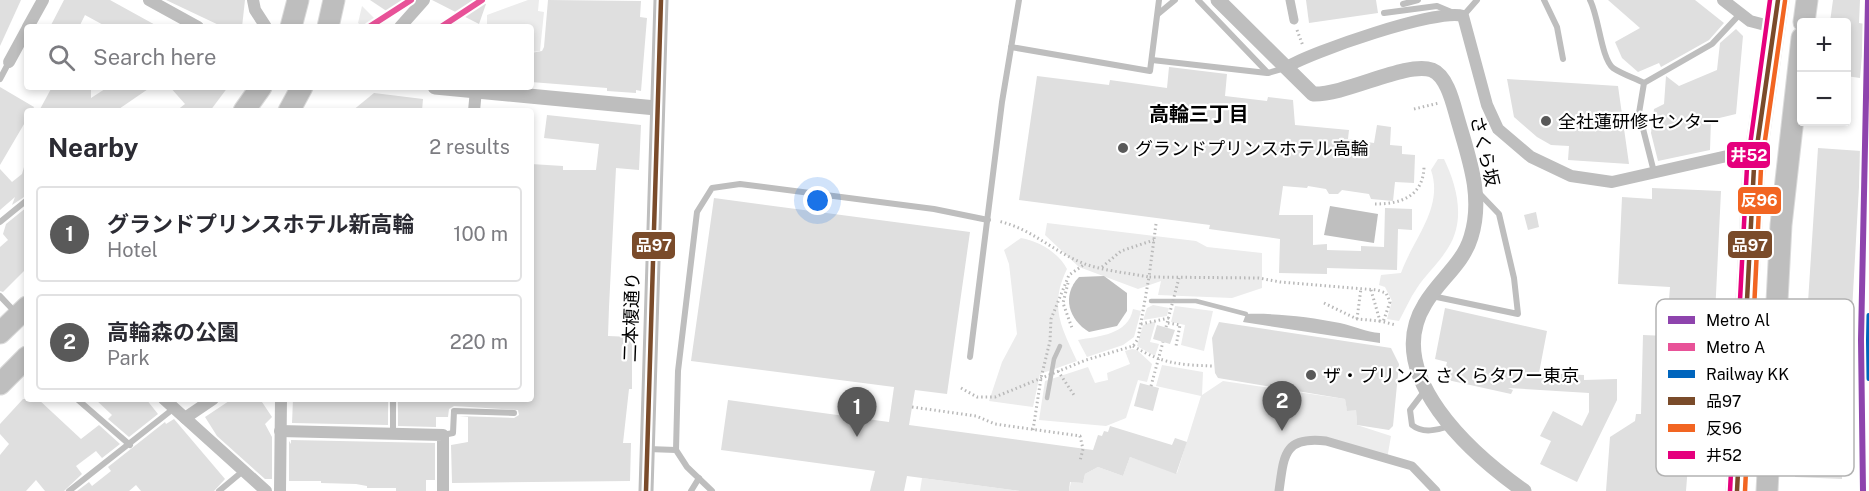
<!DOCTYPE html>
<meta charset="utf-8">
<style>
body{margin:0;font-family:"Public Sans","Noto Sans JP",sans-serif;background:#f7f7f7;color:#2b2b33}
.controls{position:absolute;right:18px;top:18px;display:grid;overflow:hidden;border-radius:6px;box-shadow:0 3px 9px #0003}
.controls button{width:54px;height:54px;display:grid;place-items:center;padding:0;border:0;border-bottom:2px solid #e1e1e2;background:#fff;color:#2b2b33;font:30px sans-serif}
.you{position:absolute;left:818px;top:201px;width:21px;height:21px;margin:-15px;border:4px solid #fff;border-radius:50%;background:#1a73e8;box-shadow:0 0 0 9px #1a73e833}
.badge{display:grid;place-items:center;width:39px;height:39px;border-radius:50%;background:#595959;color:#fff;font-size:20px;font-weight:700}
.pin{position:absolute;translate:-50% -50px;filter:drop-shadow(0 2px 3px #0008)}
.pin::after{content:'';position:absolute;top:32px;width:21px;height:18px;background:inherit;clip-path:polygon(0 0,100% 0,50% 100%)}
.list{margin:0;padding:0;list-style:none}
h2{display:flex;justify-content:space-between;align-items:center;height:78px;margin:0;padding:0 24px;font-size:26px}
h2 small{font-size:20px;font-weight:400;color:#7c7c81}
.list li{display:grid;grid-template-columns:39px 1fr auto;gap:18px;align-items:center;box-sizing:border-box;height:96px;margin:0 12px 12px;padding:0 12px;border:2px solid #e1e1e2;border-radius:6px}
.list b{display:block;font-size:22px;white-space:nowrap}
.list p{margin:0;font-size:20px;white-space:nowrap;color:#7c7c81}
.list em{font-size:20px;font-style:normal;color:#7c7c81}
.icon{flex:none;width:33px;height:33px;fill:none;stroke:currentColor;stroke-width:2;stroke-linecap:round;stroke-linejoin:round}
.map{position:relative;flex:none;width:1869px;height:491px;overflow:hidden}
.search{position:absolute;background:#fff;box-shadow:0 3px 9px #0003;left:24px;top:24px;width:510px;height:66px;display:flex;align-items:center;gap:15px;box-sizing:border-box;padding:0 21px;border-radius:6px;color:#7c7c81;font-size:22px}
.panel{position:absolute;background:#fff;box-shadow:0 3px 9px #0003;left:24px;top:108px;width:510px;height:294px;border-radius:6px}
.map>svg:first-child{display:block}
.green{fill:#ececec}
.water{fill:#bfbfbf}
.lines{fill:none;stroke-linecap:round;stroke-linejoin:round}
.stream{stroke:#bfbfbf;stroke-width:4.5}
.building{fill:#dfdfdf}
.trunk-casing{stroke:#dbdbdb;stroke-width:23}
.path{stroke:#b9b9b9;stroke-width:3;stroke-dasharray:1.5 3;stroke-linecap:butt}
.service{stroke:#bebebe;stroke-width:6}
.pedestrian{stroke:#bebebe;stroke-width:9}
.minor{stroke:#bebebe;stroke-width:12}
.tertiary{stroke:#bebebe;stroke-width:15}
.trunk{stroke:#bebebe;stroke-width:21}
.bus-1-casing{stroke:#fff;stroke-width:9}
.bus-2-casing{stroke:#fff;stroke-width:9}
.bus-3-casing{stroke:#fff;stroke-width:9}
.bus-1{stroke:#7a4b2a;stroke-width:4.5}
.bus-2{stroke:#f26522;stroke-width:4.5}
.bus-3{stroke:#e5007d;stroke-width:4.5}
.rail-1-casing{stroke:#fff;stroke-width:10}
.rail-1{stroke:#0065bd;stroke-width:6}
.metro-1-casing{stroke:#fff;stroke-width:10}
.metro-2-casing{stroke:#fff;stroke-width:10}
.metro-1{stroke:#8e44ad;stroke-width:6}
.metro-2{stroke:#e85298;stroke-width:6}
.poi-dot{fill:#595959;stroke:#fff;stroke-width:2}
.labels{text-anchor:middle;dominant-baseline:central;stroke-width:4.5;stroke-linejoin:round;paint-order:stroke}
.poi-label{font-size:18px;fill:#000;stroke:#fff;text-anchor:start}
.street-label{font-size:18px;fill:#000;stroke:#fff}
.neighbourhood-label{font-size:20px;font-weight:bold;fill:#000;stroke:#fff}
.key{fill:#fff;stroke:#b2b2b2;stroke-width:1.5}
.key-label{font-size:16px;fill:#000}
.line-badge{stroke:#fff;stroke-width:2}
.badge-label{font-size:16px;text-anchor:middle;font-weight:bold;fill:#fff}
</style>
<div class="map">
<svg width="1869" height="491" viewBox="0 0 1869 491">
<rect width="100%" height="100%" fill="#fff"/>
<!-- green -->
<g class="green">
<path d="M528 0H539L538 11 544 12 540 51 531 52V27H494L487 24V15Z"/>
<path d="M362 6 380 24 378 27H363L358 23Z"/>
<path d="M1438 159H1444C1457 186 1466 220 1448 248 1439 263 1426 274 1417 288 1410 298 1405 310 1399 321L1387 319 1392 301 1385 287 1379 285 1381 275 1401 273C1413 239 1444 208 1431 170Z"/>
<path d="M1047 223 1196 241 1207 247 1262 253V288L1232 298 1158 295 1161 281 1138 289 1079 267 1045 235Z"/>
<path d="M1021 238C1039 241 1059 253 1067 269 1049 306 1061 327 1077 361L1040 374 1033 407 989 401 1002 362 1017 334 1009 264 1004 250Z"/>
<path d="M1153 305 1169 308 1167 316 1143 320 1147 308Z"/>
<path d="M1175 306 1213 311 1204 351 1181 345 1185 325 1171 322Z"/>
<path d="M1133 309 1141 311 1134 337 1123 345 1087 357 1078 340C1099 336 1128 335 1133 309Z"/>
<path d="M1156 321 1150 342 1159 344 1155 356 1137 346 1143 325Z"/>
<path d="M1132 349 1137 350 1152 364 1147 382 1138 380 1126 418 1106 426 1039 420 1045 381 1088 367 1095 383 1108 380 1107 373 1130 364 1125 351Z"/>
<path d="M1162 365 1203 372 1202 395 1223 381 1345 399 1347 410H1356L1357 425 1391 436 1387 459 1326 441 1289 448 1279 491H1069L1071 482 1083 483 1085 474 1098 467 1123 476 1130 457 1177 473 1201 396 1156 386Z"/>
<path d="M922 478 1020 491H920Z"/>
</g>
<!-- water -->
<g class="water">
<path d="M1330 206 1378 214 1374 243 1324 235Z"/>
<path d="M1104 276 1127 293V311L1117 326 1089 332C1069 320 1061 296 1079 277Z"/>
<path d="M1246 314C1277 313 1310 317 1340 323 1354 326 1366 332 1380 333V343L1243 322Z"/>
</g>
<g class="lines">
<!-- stream -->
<g class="stream">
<path d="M1151 301H1196L1246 314"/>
<path d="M1047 398 1054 359 1060 346"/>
</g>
</g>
<!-- building -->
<g class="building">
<path d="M0 0H21L0 46Z"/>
<path d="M64 0H110L159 27H107L85 15 79 27H50Z"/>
<path d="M166 0H245L242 27H223Z"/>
<path d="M370 0H413L405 9 388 12Z"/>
<path d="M432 0H484L483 3 486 4 479 24Z"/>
<path d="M548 0 641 1 640 17 647 18 641 91 636 90V93L607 91V88L531 82V53L542 51 544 47Z"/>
<path d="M1306 0H1376L1378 13 1309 23Z"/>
<path d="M1608 0H1695L1724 23 1709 40 1661 67 1659 63 1638 72 1622 58 1615 42 1640 28Z"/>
<path d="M1833 0H1860L1859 23 1865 24 1860 78 1846 76V22H1830Z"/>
<path d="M1736 29 1743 36 1736 114 1711 120 1710 150 1658 161 1651 133 1654 109 1664 104 1666 76 1679 86 1717 70 1720 43Z"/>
<path d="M1169 67 1227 74 1225 96 1267 101 1268 97 1293 100 1295 125 1349 130 1348 139 1374 143 1377 125 1391 127 1390 145 1402 146V154L1415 155 1414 183 1395 182 1393 201 1371 199 1369 194 1342 190 1338 194H1329L1326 189 1308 186 1307 188 1283 186 1279 215H1313V245L1327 244V250L1361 251V246L1384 247 1385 208 1412 209V230L1398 229 1397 270 1327 268V274L1279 273 1280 239 1209 229 1210 225 1019 200 1037 76 1109 85 1110 80 1167 88Z"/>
<path d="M1507 79 1618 86 1629 164 1568 160 1569 146 1551 145 1537 137 1514 117Z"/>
<path d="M0 87 34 107 32 111H27V119L0 165Z"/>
<path d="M52 87H91V98L108 87H151L116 111H39Z"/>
<path d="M170 87H228L210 111H176L185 104Z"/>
<path d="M374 93 423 99 422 111H352Z"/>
<path d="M547 115 641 125 639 170 616 168 609 307 608 336 632 337V389H629L623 443H631L630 481 452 483 451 445 468 442V417L459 416 514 418 519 415 518 410 454 406 449 409 448 417H436V427L398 426V399H531V164L563 166V170H596L599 144 544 138Z"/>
<path d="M1818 148 1861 151 1851 329 1832 328 1829 363 1846 364 1842 479 1795 477 1802 332 1806 333Z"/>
<path d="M24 167 27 168V195L12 205 15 197 0 210V169L12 182 22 174Z"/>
<path d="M1652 188 1721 191 1715 315 1668 312 1670 287 1618 284 1622 197 1652 199Z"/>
<path d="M714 198 970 232 947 394 915 390 909 425 1093 450 1098 435 1102 436 1104 431 1108 432 1110 426 1172 445 1175 438 1187 442 1176 474 1130 457 1123 476 1098 467 1085 474 1083 483 1070 482 1069 491H1020L907 476 904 491H870L875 471 721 450 728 400 889 422 894 387 691 361Z"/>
<path d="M27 207V268L3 292 0 291V247L8 240 3 234 6 224Z"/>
<path d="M1536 212 1539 227 1528 230 1524 215Z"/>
<path d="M1445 308 1547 331 1539 373 1584 375V380L1617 379V400L1577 482 1540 464 1551 441 1540 436 1553 411 1582 426 1589 412V393L1508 388 1513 390 1511 394 1443 379 1447 362 1435 359Z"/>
<path d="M1219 322 1391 348 1399 364 1393 426 1389 430 1357 425 1356 410 1347 411 1345 399 1218 378 1215 373 1212 338Z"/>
<path d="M1157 325 1175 330 1170 344 1153 339Z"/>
<path d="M1643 335 1692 337 1689 382 1712 383V389L1716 390 1714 466 1688 465 1686 491H1606L1610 437 1635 421 1636 414H1641Z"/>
<path d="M1140 383 1159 388 1153 411 1134 406Z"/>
<path d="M23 399H38L81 439 99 425 120 444 102 458 96 451 76 466 82 474 64 491H45L36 480 26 491H0V455L9 444 0 434V424Z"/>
<path d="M95 399H146L158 414 129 437 108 419 112 415Z"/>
<path d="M232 399H260L272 417 265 424 272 437V479H265L217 436 205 417Z"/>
<path d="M293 399H388V425L292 423Z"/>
<path d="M174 419 225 479 214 491H141L136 485 129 491H77L89 482 92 486 111 471 108 467 165 422 166 424Z"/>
<path d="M291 440 435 443V480H426V491H396V488H367V486L356 484 321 483V481H289V441L291 444Z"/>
</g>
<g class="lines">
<defs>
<g id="trunk">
<path d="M1804 22 1807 0"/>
<path d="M291 27 298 0"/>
<path d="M328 27 334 0"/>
<path d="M244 111 261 87"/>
<path d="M289 111 302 87"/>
<path d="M0 333 27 307"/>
<path d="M0 384 27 357"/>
<path d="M1737 491 1754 167 1778 0"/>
<path d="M1767 491 1781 225 1802 38"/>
</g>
</defs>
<!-- trunk casing -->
<use href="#trunk" class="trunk-casing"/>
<!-- path -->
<g class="path">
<path d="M1297 30 1303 46"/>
<path d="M1414 109 1439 103"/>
<path d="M1375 204C1400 204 1423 197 1424 167"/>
<path d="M1156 224 1149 277 1259 278 1280 282 1377 290 1386 293 1390 302 1383 322"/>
<path d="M1102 267 1121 251 1154 240"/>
<path d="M1068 283 1063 303 1072 328"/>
<path d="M1371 290 1380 321 1396 325"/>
<path d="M1324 303 1357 319 1380 321"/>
<path d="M1357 319 1361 288"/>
<path d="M1168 323 1180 325 1176 346"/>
<path d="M1141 324 1169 318"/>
<path d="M1166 327 1179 278"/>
<path d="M1133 346C1163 364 1180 365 1214 366"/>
<path d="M1058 371 1074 395"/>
<path d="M1151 386 1163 342"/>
<path d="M961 388 977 397H995L1086 360 1133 346 1138 339 1149 277C1128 273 1105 271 1085 264 1053 252 1033 229 998 221"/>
<path d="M912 407 976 416 995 424 1080 436 1083 449 1080 461"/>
<path d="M1033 430 1041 378 1050 341 1051 319 1069 275 1085 264"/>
</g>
<!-- service -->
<g class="service">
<path d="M1198 0 1268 73 1285 68"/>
<path d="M1544 0 1557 27 1563 59"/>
<path d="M1590 0C1599 17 1601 58 1613 68 1622 74 1634 78 1644 83"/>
<path d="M1403 4 1418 0"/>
<path d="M1384 13 1437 6 1456 14"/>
<path d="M1158 14 1175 0"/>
<path d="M1463 16 1477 0"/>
<path d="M1011 47 1150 71 1159 0"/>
<path d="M1152 60 1267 73"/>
<path d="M0 79 9 62"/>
<path d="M1654 172 1639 113 1644 83 1712 44 1740 14"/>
<path d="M0 222 27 200"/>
<path d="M0 296 16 313"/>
<path d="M1432 296 1518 314 1514 278 1499 214 1478 192"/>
<path d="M970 357 1002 102 1019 0"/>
<path d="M1426 389 1410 410 1412 425C1423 434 1437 430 1450 426"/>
<path d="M77 399 130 445"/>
<path d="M393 433V399"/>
<path d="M443 435 453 433 454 411 514 413"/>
<path d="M648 449 676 450 687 467 712 491"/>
<path d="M676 450 678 371 697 212 712 188 740 184 934 209 988 220"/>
<path d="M69 491 173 409"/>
<path d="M219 491 243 471"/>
<path d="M691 491 699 478"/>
</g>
<!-- pedestrian -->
<g class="pedestrian">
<path d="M1290 0 1294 20"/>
<path d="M1279 491C1284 456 1283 436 1326 441L1412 466 1436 491"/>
</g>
<!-- minor -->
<g class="minor">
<path d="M149 0 198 27"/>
<path d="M253 0 255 10 266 27"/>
<path d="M1723 0 1750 21 1773 27"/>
<path d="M28 27 43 0"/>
<path d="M400 27 424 0"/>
<path d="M9 62 27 29"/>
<path d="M1287 67C1311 52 1438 8 1463 16L1487 105 1498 129 1531 157 1571 176 1612 182 1736 154 1757 141"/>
<path d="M474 111 476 90"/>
<path d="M164 399 266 491"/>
<path d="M185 418 213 399"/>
<path d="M280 431 443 435V491"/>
<path d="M280 491 281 399"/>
</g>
<!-- tertiary -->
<g class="tertiary">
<path d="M1218 0 1313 94C1347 95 1406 61 1432 70 1447 76 1453 103 1457 117 1468 156 1484 196 1471 237 1463 264 1439 280 1425 304 1381 375 1473 455 1524 491"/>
<path d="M435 87 656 108"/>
<path d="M646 491 661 0"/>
</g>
<!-- trunk -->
<use href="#trunk" class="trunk"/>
<defs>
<g id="bus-1">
<path d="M646 491 661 0"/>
<path d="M1737 491 1754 167 1778 0"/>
</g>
<path id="bus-2" d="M1745 491 1761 168 1785 1"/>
<path id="bus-3" d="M1730 491 1747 167 1770 0"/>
</defs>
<!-- bus-1 casing -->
<use href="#bus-1" class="bus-1-casing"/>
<!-- bus-2 casing -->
<use href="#bus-2" class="bus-2-casing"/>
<!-- bus-3 casing -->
<use href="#bus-3" class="bus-3-casing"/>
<!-- bus-1 -->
<use href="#bus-1" class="bus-1"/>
<!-- bus-2 -->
<use href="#bus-2" class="bus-2"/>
<!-- bus-3 -->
<use href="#bus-3" class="bus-3"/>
<defs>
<path id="rail-1" d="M1869 316V378"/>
</defs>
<!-- rail-1 casing -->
<use href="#rail-1" class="rail-1-casing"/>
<!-- rail-1 -->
<use href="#rail-1" class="rail-1"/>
<defs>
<path id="metro-1" d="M1863 491 1861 340 1868 0"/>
<g id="metro-2">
<path d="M369 27 411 0"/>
<path d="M441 27 482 0"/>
</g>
</defs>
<!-- metro-1 casing -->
<use href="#metro-1" class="metro-1-casing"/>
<!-- metro-2 casing -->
<use href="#metro-2" class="metro-2-casing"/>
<!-- metro-1 -->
<use href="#metro-1" class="metro-1"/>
<!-- metro-2 -->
<use href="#metro-2" class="metro-2"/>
</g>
<!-- markers -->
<g class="poi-dot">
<circle cx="1546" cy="121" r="6"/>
<circle cx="1123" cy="148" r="6"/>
<circle cx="1311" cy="375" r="6"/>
</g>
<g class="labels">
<!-- poi labels -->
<g class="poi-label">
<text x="1558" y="121">全社蓮研修センター</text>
<text x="1135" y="148">グランドプリンスホテル高輪</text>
<text x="1323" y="375">ザ・プリンス さくらタワー東京</text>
</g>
<!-- street labels -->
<g class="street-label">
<text transform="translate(1485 151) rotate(77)">さくら坂</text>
<text transform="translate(631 317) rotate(-88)">二本榎通り</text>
</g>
<!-- neighbourhood labels -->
<g class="neighbourhood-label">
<text x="1199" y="114">高輪三丁目</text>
</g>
</g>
<!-- legend -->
<rect x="1656" y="299" width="198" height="177" rx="9" class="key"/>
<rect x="1668" y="316" width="27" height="8" fill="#8e44ad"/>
<rect x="1668" y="343" width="27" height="8" fill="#e85298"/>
<rect x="1668" y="370" width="27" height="8" fill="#0065bd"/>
<rect x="1668" y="397" width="27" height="8" fill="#7a4b2a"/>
<rect x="1668" y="424" width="27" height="8" fill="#f26522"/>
<rect x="1668" y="451" width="27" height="8" fill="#e5007d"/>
<g class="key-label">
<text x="1706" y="326">Metro Al</text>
<text x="1706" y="353">Metro A</text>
<text x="1706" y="380">Railway KK</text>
<text x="1706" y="407">品97</text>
<text x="1706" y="434">反96</text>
<text x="1706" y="461">井52</text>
</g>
<g class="line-badge">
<rect x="1726" y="141" width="45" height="28" rx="6" fill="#e5007d"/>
<rect x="1737" y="186" width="45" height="29" rx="6" fill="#f26522"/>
<rect x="1727" y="230" width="46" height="29" rx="6" fill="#7a4b2a"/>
<rect x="631" y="231" width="45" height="29" rx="6" fill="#7a4b2a"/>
</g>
<g class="badge-label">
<text x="1749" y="161">井52</text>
<text x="1759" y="206">反96</text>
<text x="1750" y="251">品97</text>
<text x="654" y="251">品97</text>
</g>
</svg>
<div class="controls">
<button>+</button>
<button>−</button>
</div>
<div class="you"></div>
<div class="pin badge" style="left:857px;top:437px">1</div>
<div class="pin badge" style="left:1282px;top:431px">2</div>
<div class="search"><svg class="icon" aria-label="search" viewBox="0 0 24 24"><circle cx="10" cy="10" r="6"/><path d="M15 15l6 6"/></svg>Search here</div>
<section class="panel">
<h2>Nearby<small>2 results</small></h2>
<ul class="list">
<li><span class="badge">1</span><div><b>グランドプリンスホテル新高輪</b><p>Hotel</p></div><em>100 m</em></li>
<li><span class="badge">2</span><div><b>高輪森の公園</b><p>Park</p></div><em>220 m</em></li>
</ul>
</section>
</div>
